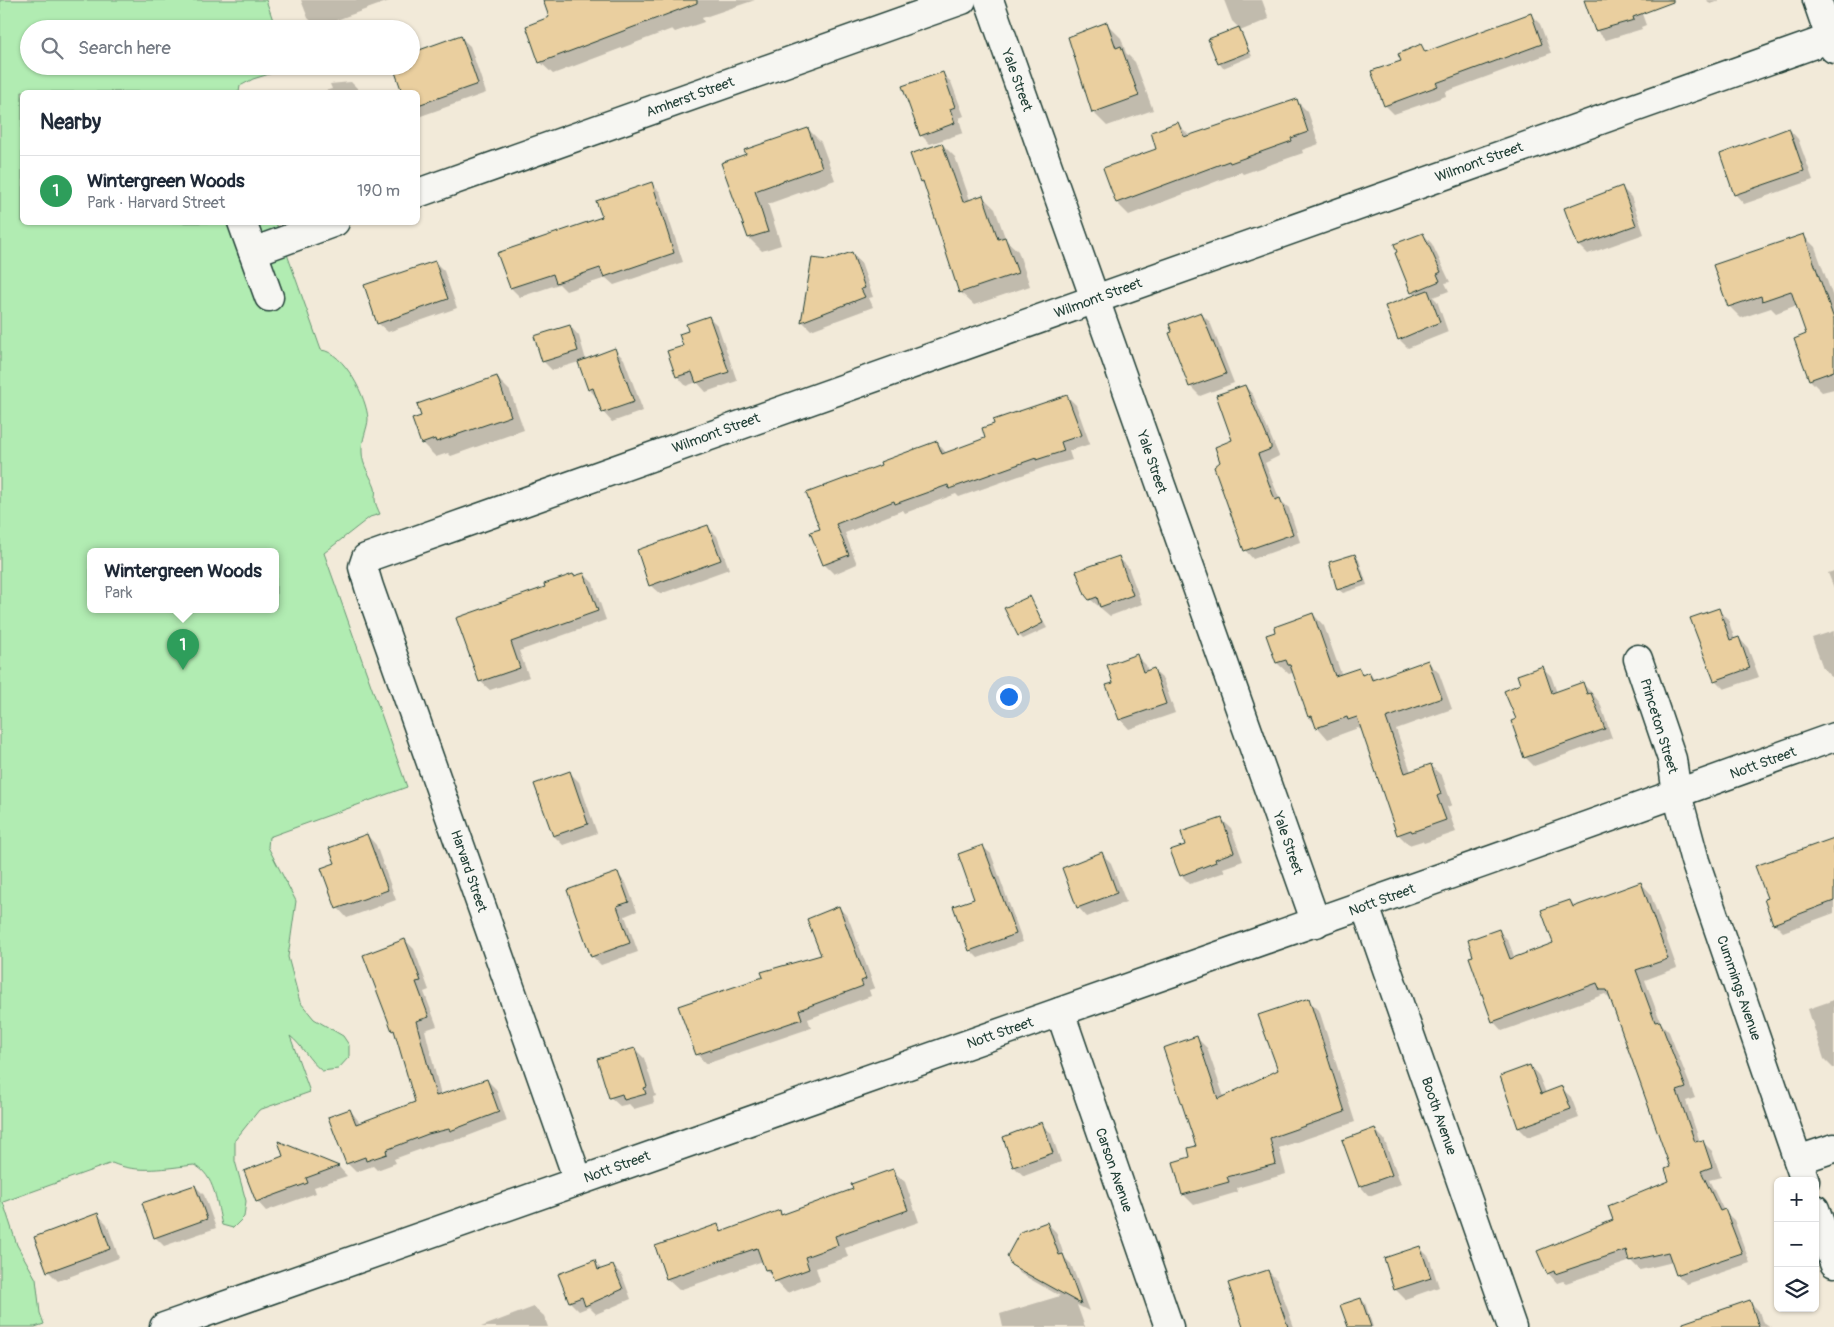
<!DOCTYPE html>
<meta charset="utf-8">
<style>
body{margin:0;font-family:Pangolin,sans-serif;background:#f2f2f3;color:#1f2937}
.controls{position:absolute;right:15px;bottom:15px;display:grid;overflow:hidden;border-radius:8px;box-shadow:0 1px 4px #0004}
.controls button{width:45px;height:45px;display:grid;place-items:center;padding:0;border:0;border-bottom:1px solid #e0e1e3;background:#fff;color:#1f2937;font:25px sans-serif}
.you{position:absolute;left:1008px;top:696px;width:18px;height:18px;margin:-12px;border:4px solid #fff;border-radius:50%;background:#1a73e8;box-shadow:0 0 0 8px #1a73e833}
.badge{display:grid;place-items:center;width:32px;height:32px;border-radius:50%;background:#1f6fb2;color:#fff;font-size:16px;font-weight:700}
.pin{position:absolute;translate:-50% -41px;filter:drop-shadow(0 1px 2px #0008)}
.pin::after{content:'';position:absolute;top:26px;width:18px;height:15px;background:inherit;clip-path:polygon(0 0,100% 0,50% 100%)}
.popup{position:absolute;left:87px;top:548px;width:192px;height:65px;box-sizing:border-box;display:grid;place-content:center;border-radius:8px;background:#fff;filter:drop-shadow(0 1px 4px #0005);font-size:16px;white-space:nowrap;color:#747a83}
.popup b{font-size:19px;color:#1f2937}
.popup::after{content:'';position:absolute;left:50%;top:100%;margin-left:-10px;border:10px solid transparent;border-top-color:#fff}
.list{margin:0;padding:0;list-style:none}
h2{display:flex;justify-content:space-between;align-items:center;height:65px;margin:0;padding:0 20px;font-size:21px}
h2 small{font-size:16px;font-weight:400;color:#747a83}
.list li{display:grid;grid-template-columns:32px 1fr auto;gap:15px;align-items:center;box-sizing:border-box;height:70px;padding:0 20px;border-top:1px solid #e0e1e3}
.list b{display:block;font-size:19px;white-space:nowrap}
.list p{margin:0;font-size:16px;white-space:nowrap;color:#747a83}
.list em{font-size:16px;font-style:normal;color:#747a83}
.icon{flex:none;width:28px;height:28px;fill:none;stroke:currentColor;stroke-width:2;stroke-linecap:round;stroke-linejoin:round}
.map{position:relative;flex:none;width:1834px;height:1327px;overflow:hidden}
.search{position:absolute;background:#fff;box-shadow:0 1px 4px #0004;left:20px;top:20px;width:400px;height:55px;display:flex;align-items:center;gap:12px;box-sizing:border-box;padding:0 18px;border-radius:28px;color:#747a83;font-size:19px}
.panel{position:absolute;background:#fff;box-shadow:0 1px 4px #0004;left:20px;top:90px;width:400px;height:135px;border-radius:8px}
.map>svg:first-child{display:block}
.green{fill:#b1ecb2;stroke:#689473;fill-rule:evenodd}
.shadow{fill:#0003}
.building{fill:#eacf9f;stroke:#1f3d34}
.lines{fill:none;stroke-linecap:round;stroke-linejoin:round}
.street-casing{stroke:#1f3d34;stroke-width:31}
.secondary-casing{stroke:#1f3d34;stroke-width:31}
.street{stroke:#f6f6f2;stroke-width:28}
.secondary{stroke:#f6f6f2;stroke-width:28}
.labels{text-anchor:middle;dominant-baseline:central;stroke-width:4;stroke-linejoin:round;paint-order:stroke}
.street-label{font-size:14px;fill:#1f3d34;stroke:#f6f6f2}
</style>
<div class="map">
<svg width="1834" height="1327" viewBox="0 0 1834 1327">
<rect width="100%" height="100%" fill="#f2ead9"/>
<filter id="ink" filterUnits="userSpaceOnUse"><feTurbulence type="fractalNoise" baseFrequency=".02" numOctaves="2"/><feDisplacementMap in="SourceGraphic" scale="10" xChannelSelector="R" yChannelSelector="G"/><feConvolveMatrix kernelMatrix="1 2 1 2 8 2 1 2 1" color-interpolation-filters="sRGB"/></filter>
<g filter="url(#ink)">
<!-- green -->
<path class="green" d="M0 0H266L276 29H29V66H295L253 79 240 86 239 92H22V222L276 223 321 350C344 352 367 398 368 419 368 427 361 441 362 452 362 466 371 476 375 488 376 492 375 496 375 499 375 504 378 509 380 514L370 517 324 553 407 787 269 837 268 847 296 901 288 957 300 1002 314 1019 343 1036 349 1045V1057L338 1069 322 1071C308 1060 303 1046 290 1036L310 1092 259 1110 235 1140V1161L246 1201 244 1217 233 1228 222 1225C217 1205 215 1174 194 1165 166 1168 138 1174 112 1163L3 1202 17 1245 36 1279 40 1313 44 1324 35 1327H0ZM90 551H276V609H90Z"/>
<!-- shadow -->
<g class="shadow">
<path d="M301 0H392L317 27 308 18Z"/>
<path d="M554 0H755L702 18 704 22 675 32 672 29 553 74 540 62Z"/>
<path d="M1224 0H1262L1269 19 1240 31 1252 56 1223 68 1219 63 1239 28 1232 21Z"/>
<path d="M1589 0H1637L1646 25 1641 27 1642 29 1606 40 1596 30Z"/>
<path d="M1707 0H1721L1710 4Z"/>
<path d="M1530 14 1540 24 1551 53 1445 92 1446 96 1394 114 1385 105 1402 61 1421 46 1428 53Z"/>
<path d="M1107 24 1121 38 1126 53 1135 62 1153 110 1107 126 1093 112 1079 74 1082 73Z"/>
<path d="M460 37 470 46 486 93 418 117V92H404L397 73Z"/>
<path d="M942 73 951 82 964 116 959 118 963 133 930 144 921 135Z"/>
<path d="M351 82 361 92H321L332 89 330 84Z"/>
<path d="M1296 100 1308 112 1319 144 1302 150 1303 153 1243 174 1241 172 1129 215 1117 203 1105 169 1158 150 1178 124 1190 136Z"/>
<path d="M808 129 821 142 835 180 768 204 781 245 762 251 749 238 722 164Z"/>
<path d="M1789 129 1798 139 1813 180 1744 204 1735 194Z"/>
<path d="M942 144 955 157 970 200 982 196 995 209 1006 240 1018 251 1030 286 974 305 960 292 926 186 921 182Z"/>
<path d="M651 183 660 192 683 262 614 285 606 278 566 291 559 284 520 297 511 288Z"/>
<path d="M1622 188 1631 197 1644 234 1588 254 1579 245Z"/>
<path d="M1423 234 1432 244 1450 282 1445 283 1449 291 1433 297 1437 301 1448 332 1408 348 1399 339 1416 296 1412 292Z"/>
<path d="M1803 235 1815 247 1834 300V389L1822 392 1810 380 1808 335 1797 305 1776 313 1771 308 1741 318 1729 306Z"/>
<path d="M852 253 861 263 873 297 869 298 873 307 811 330 802 321 828 262Z"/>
<path d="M435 262 444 271 457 308 388 332 378 323Z"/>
<path d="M1200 313 1210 322 1234 383 1200 396 1191 387 1171 334Z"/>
<path d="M709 317 718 326 737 381 706 392 697 382 686 386 677 376 690 332Z"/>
<path d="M570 326 579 336 586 360 615 350 624 359 643 411 612 422 603 412 598 399 589 389 579 362 552 370 543 361Z"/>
<path d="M496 377 510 391 524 430 451 456 448 453 436 457 422 443Z"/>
<path d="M1245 386 1253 395 1279 456 1265 463 1280 500 1289 508 1300 542 1253 559 1245 550 1222 462 1234 441Z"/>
<path d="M1067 396 1076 405 1090 444 1069 451 1072 460 1045 467 959 497 956 494 905 513 903 510 845 533 857 564 834 574 824 564 822 529 882 466 937 442 947 454 987 439 996 425Z"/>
<path d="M708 527 717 536 729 569 660 594 650 585Z"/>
<path d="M1355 555 1359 560 1367 585 1343 593 1338 589Z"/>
<path d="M1118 557 1128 567 1142 604 1110 616 1090 599Z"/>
<path d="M1834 571V588L1828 573Z"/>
<path d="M584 574 593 583 606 620 519 651 529 677 490 690 480 681 458 618Z"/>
<path d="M1030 598 1047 628 1023 639 1019 635Z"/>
<path d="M1718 610 1728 619 1735 640 1739 638 1748 648 1759 677 1724 689 1715 680Z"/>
<path d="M1313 614 1324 626 1342 676 1359 670 1364 675 1369 673 1375 680 1428 662 1439 673 1452 709 1396 729 1411 772 1430 765 1442 776 1452 805 1447 807 1456 832 1424 843 1422 841 1409 845 1398 834 1362 730 1358 728 1328 739 1309 717 1294 672 1289 674 1277 663 1268 636Z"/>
<path d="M1834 631V676L1831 677 1823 668 1812 638Z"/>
<path d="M1137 656 1146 665 1148 672 1153 670 1163 679 1175 713 1129 729 1120 719 1115 683Z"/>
<path d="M1542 667 1551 676 1557 693 1583 684 1591 692 1600 703 1612 738 1534 766 1525 757 1522 685Z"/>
<path d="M569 772 579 782 597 833 563 845 554 836Z"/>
<path d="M1221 819 1231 828 1243 861 1223 868 1225 872 1190 884 1181 875 1187 845Z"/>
<path d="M367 835 376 845 396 900 347 918 338 908 337 864Z"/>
<path d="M1834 839V913L1783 932 1774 923Z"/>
<path d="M983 847 991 854 1023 942 978 958 970 950Z"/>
<path d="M1102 854 1111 863 1126 902 1087 917 1078 907Z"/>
<path d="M617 874 626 883 637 911 625 916 638 952 601 965 592 956Z"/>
<path d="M1641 883 1650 893 1677 968 1645 980 1661 1023 1669 1032 1695 1098 1686 1101 1700 1142 1702 1141 1712 1151 1721 1177 1709 1180 1724 1211 1734 1220 1750 1263 1687 1284 1677 1275 1673 1262 1640 1270 1631 1261 1566 1283 1563 1281 1557 1283 1548 1273 1615 1221 1671 1182 1672 1168 1610 999 1605 994 1502 1031 1493 1021 1475 956 1498 930 1508 940 1515 959 1554 944 1570 901 1576 907Z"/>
<path d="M839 908 848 917 875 988 869 990 871 996 808 1019 811 1028 706 1064 697 1054 823 956Z"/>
<path d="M405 940 414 949 429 990 424 992 437 1026 425 1030 441 1096 487 1080 496 1089 507 1121 460 1139 438 1143 394 1159 396 1163 377 1170 373 1166 356 1172 347 1163 350 1110 361 1124 416 1103 397 1034 393 1030Z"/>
<path d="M1308 1000 1319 1010 1355 1122 1279 1148 1286 1174 1237 1188 1238 1192 1194 1205 1184 1195 1192 1158 1197 1147V1038L1207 1048 1224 1097 1279 1071Z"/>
<path d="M1834 1000V1068H1833L1824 1059 1808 1009Z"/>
<path d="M635 1049 644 1058 656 1096 653 1097 654 1103 634 1109 629 1104 620 1106 610 1097Z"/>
<path d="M1530 1066 1539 1076 1546 1093 1561 1088 1571 1097 1579 1118 1528 1137 1519 1128Z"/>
<path d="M1041 1124 1051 1133 1061 1162 1024 1176 1014 1167 1004 1137Z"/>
<path d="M1375 1130 1384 1139 1401 1184 1369 1196 1360 1186Z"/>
<path d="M280 1144 339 1167 347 1176 314 1187 316 1193 266 1211 257 1201 285 1157Z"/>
<path d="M893 1171 905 1182 919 1222 845 1248 848 1257 816 1268 820 1281 787 1293 766 1270 763 1261 679 1290 667 1279 656 1247 718 1226 724 1232 779 1212 783 1215 854 1190Z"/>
<path d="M195 1186 204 1195 216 1228 164 1246 155 1237Z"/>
<path d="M97 1214 107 1224 119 1258 58 1281 48 1271Z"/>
<path d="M1047 1223 1056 1232 1065 1258 1071 1264 1089 1311 1077 1305 1085 1327H1003L1000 1314 1060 1296 1021 1274 1012 1265Z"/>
<path d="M1420 1248 1429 1257 1439 1287 1405 1299 1395 1289Z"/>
<path d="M594 1261 602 1270 613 1266 622 1275 631 1299 596 1314 589 1307 579 1311 570 1302Z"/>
<path d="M1268 1271 1277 1280 1294 1327H1245Z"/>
<path d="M1360 1299 1365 1303 1373 1327H1349Z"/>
<path d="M1750 1302 1759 1311 1762 1321 1771 1327H1727Z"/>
<path d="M534 1307 544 1316 548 1327H481Z"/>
</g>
<!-- building -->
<g class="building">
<path d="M543 0H697V3L539 63 526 26 549 17Z"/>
<path d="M1584 0H1673V2L1633 17 1634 20 1595 31Z"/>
<path d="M1531 13 1542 44 1436 83 1438 86 1384 106 1371 71 1401 61 1398 54 1421 44 1425 52Z"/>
<path d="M1107 22 1116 48 1121 46 1139 96 1092 113 1068 37Z"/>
<path d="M1239 27 1249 52 1218 64 1208 39Z"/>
<path d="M461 35 478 84 418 105V92H402L395 72 399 71 397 66H411V53Z"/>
<path d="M943 72 955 107 950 109 955 123 920 136 902 86Z"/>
<path d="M1297 99 1308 132 1291 138 1292 141 1230 163 1229 161 1116 203 1103 168 1156 149 1151 132 1178 122 1184 137Z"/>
<path d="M808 128 822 167 755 191 768 232 748 238 721 163 746 154 744 150Z"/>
<path d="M1789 128 1804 171 1734 195 1720 154Z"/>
<path d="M942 143 963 202 983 195 998 239 1005 237 1018 273 959 293 923 181 920 182 910 154Z"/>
<path d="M652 182 674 253 604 277 600 268 556 283 553 274 510 288 497 253 602 217 596 201Z"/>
<path d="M1622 186 1636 225 1578 246 1564 208Z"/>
<path d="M1423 233 1441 272 1437 274 1440 281 1411 293 1395 253 1397 252 1394 244Z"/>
<path d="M1804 234 1834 319V371L1809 380 1794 339 1806 334 1791 291 1762 301 1761 296 1728 307 1713 265Z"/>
<path d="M852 252 865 288 861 289 865 297 801 322 812 258 828 260Z"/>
<path d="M435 261 448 299 377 324 364 285Z"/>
<path d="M1428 290 1440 322 1398 340 1385 306Z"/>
<path d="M1201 312 1226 374 1189 387 1169 333 1172 332 1169 324Z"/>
<path d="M709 316 729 372 696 383 692 372 676 377 667 351 683 346 679 334 688 331 686 324Z"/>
<path d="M570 325 578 351 542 362 534 336Z"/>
<path d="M615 348 634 402 602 413 593 388 588 390 578 362Z"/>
<path d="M497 376 511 416 436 442 435 439 421 444 412 419 421 416 417 404Z"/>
<path d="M1245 385 1271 446V449L1258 454 1275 500 1280 498 1293 534 1244 551 1214 467 1220 462 1215 447 1232 440 1216 395Z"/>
<path d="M1067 395 1082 435 1061 442 1064 451 1036 460V458L949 489 948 485 895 504 894 501 836 524 849 555 823 565 810 532 820 529 806 493 881 465 880 462 937 441 942 454 985 438 982 428 994 424 993 420Z"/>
<path d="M708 525 721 560 649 586 637 550Z"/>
<path d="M1355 554 1364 581 1337 590 1329 562Z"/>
<path d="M1119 556 1133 595 1100 607 1097 597 1089 600 1085 595 1076 571Z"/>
<path d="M584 573 598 611 511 642 520 668 479 682 456 618 545 587 544 584 573 574 574 576Z"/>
<path d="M1030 596 1043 623 1018 636 1004 608Z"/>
<path d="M1719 608 1730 640 1739 637 1750 668 1714 681 1690 618Z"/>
<path d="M1313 613 1335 676 1359 668 1362 675 1369 672 1372 680 1428 660 1442 698 1386 718 1405 773 1431 764 1441 794 1437 796 1446 820 1412 832 1411 830 1397 835 1357 717 1348 720 1347 717 1316 728 1312 716 1308 717 1290 665H1288L1286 660 1276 663 1266 635 1275 632 1274 627Z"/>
<path d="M1137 654 1143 672 1154 668 1166 704 1119 720 1106 685 1113 683 1107 665Z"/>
<path d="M1543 666 1552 693 1583 682 1587 694 1591 693 1605 729 1524 758 1511 721 1516 719 1504 691 1520 684 1517 675Z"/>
<path d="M570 771 588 824 553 836 534 784Z"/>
<path d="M1222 818 1234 852 1215 859 1216 862 1180 876 1170 850 1185 845 1181 832Z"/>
<path d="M367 834 388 890 336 909 321 868 335 863 329 848Z"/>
<path d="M1834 838V901L1773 924 1764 899 1767 898 1755 866Z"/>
<path d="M983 845 1016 934 969 951 953 906 974 899 958 854Z"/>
<path d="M1102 852 1117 893 1077 908 1062 868Z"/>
<path d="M618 872 629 902 617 906 630 943 591 957 567 890Z"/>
<path d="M1641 882 1668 959 1636 970 1655 1022 1660 1021 1686 1088 1677 1091 1695 1142 1703 1140 1712 1167 1701 1171 1720 1211 1725 1209 1742 1253 1676 1275 1668 1252 1629 1261 1626 1250 1555 1274 1554 1271 1547 1274 1537 1251 1613 1220 1608 1206 1669 1181 1665 1169 1670 1167 1607 990H1600L1597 983 1492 1022 1469 957 1473 956 1468 940 1499 929 1510 959 1553 943 1541 910 1570 900 1573 907Z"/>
<path d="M839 906 866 979 861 981 863 986 799 1010 802 1019 696 1055 678 1006 763 977 761 972 821 955 807 919Z"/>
<path d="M405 939 421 981 416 982 429 1017 416 1021 436 1096 487 1079 499 1112 450 1131 449 1129 428 1134 386 1150 387 1154 366 1161 365 1157 346 1164 328 1117 350 1109 356 1124 415 1102 394 1030 392 1031 363 955Z"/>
<path d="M1309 998 1345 1112 1270 1138 1276 1164 1227 1177 1229 1182 1182 1195 1173 1162 1190 1157 1188 1148 1196 1146 1163 1048 1197 1036 1218 1099 1278 1070 1258 1015Z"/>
<path d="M635 1048 647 1087 644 1088 646 1094 624 1100 622 1094 609 1098 597 1059Z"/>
<path d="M1530 1065 1541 1094 1562 1086 1571 1109 1518 1128 1500 1076Z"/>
<path d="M1042 1122 1053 1153 1013 1167 1003 1137Z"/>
<path d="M1375 1128 1392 1175 1359 1187 1342 1140Z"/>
<path d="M278 1141 339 1166 306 1178 308 1183 256 1202 244 1171 283 1156Z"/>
<path d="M893 1169 908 1210 835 1236 838 1245 805 1257 809 1269 774 1282 769 1269 765 1270 757 1248 666 1279 655 1246 718 1224 721 1232 780 1210 781 1215 853 1189 851 1184Z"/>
<path d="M195 1185 207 1219 154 1238 142 1203Z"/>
<path d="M98 1213 110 1249 47 1272 34 1237Z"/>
<path d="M1047 1222 1059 1255 1063 1254 1081 1304 1011 1265 1007 1256 1020 1232Z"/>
<path d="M1420 1246 1431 1278 1394 1290 1384 1258Z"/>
<path d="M595 1260 598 1270 613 1265 623 1289 585 1306 582 1297 569 1302 558 1274Z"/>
<path d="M1268 1270 1288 1327H1243L1228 1283Z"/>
<path d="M1361 1298 1371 1327H1348L1340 1305Z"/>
<path d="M1750 1300 1759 1327H1683V1323Z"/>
</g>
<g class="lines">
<defs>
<g id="street">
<path d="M989 0 1316 923"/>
<path d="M1817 0 1834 49"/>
<path d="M418 193 962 0"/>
<path d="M242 222 269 297"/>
<path d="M253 252 335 222"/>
<path d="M1638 659 1672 759 1677 794 1695 861 1805 1181"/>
<path d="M1365 906 1512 1327"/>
<path d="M1060 1012 1169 1327"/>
<path d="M1798 1160 1834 1148"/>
<path d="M578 1180 369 587 363 567 366 558 1834 37"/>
<path d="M1815 1209 1834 1263"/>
</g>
<path id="secondary" d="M164 1327C721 1130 1279 938 1834 737"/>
</defs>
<!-- street casing -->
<use href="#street" class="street-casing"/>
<!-- secondary casing -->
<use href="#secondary" class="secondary-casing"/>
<!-- street -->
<use href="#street" class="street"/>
<!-- secondary -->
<use href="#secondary" class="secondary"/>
</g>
</g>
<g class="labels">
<!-- street labels -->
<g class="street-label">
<text transform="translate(1017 80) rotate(70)">Yale Street</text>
<text transform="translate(690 97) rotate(-20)">Amherst Street</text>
<text transform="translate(1479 162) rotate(-20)">Wilmont Street</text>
<text transform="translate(1098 298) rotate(-20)">Wilmont Street</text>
<text transform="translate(716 433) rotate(-20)">Wilmont Street</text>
<text transform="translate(1152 462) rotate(71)">Yale Street</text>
<text transform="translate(1659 726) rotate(73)">Princeton Street</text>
<text transform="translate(1763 763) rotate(-20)">Nott Street</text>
<text transform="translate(1288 843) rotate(71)">Yale Street</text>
<text transform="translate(469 871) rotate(71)">Harvard Street</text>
<text transform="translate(1382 900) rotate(-20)">Nott Street</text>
<text transform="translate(1739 988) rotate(71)">Cummings Avenue</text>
<text transform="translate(1000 1033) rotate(-19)">Nott Street</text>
<text transform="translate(1439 1116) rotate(71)">Booth Avenue</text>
<text transform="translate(617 1167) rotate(-20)">Nott Street</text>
<text transform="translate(1114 1170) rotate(71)">Carson Avenue</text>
</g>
</g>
</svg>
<div class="controls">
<button>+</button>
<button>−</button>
<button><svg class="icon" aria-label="layers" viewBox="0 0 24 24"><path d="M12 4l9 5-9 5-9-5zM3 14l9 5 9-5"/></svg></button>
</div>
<div class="you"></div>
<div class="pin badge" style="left:183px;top:670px;background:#2e9e5b">1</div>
<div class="popup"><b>Wintergreen Woods</b>Park</div>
<div class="search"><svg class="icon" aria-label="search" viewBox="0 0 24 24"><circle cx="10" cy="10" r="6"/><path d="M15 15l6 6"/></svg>Search here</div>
<section class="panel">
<h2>Nearby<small></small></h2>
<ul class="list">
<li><span class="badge" style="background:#2e9e5b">1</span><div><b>Wintergreen Woods</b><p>Park · Harvard Street</p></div><em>190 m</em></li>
</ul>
</section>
</div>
